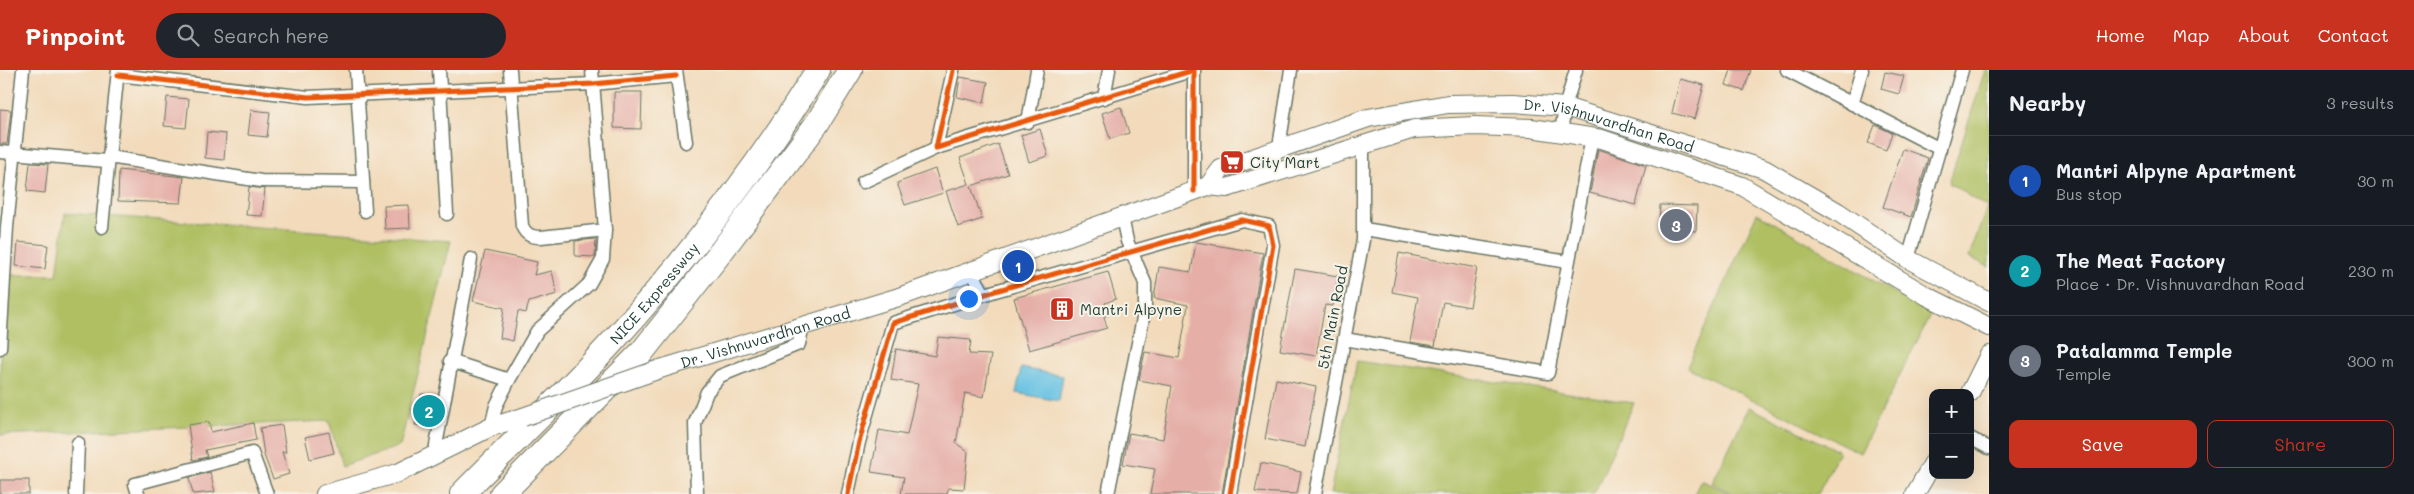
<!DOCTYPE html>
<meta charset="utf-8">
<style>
body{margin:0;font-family:Mali,sans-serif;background:#20242c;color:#f1f3f6}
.controls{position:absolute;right:15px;bottom:15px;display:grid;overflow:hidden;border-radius:10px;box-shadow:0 5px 20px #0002}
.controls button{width:45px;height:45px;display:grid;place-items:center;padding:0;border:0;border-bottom:1px solid #363941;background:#171b24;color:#f1f3f6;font:25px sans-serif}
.you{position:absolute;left:968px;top:228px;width:18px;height:18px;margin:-12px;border:4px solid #fff;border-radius:50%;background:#1a73e8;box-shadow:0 0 0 8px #1a73e833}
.badge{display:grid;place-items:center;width:32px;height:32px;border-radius:50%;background:#c8321e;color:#fff;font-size:16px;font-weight:700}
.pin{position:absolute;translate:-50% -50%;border:2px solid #fff;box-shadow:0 1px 5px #0006}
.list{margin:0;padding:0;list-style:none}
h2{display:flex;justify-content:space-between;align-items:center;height:65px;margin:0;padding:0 20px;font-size:21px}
h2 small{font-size:16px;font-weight:400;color:#9ea1a6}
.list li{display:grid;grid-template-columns:32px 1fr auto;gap:15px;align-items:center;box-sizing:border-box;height:90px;padding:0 20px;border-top:1px solid #363941}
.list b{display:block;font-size:19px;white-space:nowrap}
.list p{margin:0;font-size:16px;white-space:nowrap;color:#9ea1a6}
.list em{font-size:16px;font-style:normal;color:#9ea1a6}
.actions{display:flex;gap:10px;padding:15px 20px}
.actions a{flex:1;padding:11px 0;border:1px solid #c8321e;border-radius:10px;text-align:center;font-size:18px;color:#c8321e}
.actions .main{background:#c8321e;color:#fff}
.icon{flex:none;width:28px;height:28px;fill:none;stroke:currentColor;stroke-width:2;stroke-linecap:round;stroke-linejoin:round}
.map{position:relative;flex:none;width:1989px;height:424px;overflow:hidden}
header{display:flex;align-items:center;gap:30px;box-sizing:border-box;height:70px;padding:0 25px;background:#c8321e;color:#fff}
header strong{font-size:24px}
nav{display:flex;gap:28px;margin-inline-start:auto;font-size:18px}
.search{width:350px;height:45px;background:#20242c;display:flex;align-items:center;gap:12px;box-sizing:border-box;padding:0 18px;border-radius:28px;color:#9ea1a6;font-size:19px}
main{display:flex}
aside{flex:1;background:#171b24}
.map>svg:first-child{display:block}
.green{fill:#afbf62;stroke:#677e4b}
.water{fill:#65c1e3;stroke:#427f8c}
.building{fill:#e5afa7}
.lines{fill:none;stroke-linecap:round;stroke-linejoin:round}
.street-casing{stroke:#697463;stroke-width:15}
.secondary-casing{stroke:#697463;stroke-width:20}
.highway-casing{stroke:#697463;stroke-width:26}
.street{stroke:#fff;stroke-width:12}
.secondary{stroke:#fff;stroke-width:18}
.highway{stroke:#fff;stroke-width:24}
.secondary-bridge-casing{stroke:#697463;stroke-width:20;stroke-linecap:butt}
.secondary-bridge{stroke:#fff;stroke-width:18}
.cycleway-casing{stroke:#f7f3e8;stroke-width:8}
.cycleway{stroke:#e8590c;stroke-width:5}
.labels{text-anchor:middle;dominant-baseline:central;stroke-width:4;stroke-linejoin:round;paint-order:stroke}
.street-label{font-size:15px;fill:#1f3d34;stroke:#f7f3e8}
.poi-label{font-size:15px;fill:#1f3d34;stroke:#f7f3e8;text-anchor:start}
</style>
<header>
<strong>Pinpoint</strong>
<div class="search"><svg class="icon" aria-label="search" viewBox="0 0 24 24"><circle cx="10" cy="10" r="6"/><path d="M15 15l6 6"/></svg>Search here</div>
<nav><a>Home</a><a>Map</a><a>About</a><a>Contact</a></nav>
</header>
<main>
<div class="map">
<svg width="1989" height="424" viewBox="0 0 1989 424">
<rect width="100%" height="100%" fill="#f7f3e8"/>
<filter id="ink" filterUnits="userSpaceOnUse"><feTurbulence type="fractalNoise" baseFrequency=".02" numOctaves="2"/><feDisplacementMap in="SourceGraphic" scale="10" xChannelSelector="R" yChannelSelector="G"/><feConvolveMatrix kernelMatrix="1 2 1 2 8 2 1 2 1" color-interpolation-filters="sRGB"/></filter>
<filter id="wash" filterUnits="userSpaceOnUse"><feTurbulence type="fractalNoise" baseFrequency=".0096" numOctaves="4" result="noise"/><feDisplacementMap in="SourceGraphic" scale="20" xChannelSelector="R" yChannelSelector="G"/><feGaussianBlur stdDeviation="1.12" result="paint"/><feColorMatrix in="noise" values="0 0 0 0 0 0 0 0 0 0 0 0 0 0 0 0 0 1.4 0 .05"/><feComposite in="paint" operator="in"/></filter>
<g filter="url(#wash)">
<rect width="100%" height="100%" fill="#f2daba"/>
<!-- green -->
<g class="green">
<path d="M1985 0H1989V197L1969 187 1987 137 1949 113Z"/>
<path d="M65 143 451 171 400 376 342 396 329 351 0 365V205H57Z"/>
<path d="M1757 143 1931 244 1860 383 1687 297Z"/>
<path d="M1357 291 1634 333 1594 424H1330Z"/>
<path d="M1749 337 1839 381 1818 424H1734L1712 413Z"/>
<path d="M1701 410 1731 424H1694Z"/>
</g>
<!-- water -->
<path class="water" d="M1021 298 1063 306 1059 331 1016 323Z"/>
<g id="blocks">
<!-- building -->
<g class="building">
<path d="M1731 0H1751L1744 21 1726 15Z"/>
<path d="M1885 2 1904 6 1899 24 1881 19Z"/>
<path d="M960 7 988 12 984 33 957 27Z"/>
<path d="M1680 9 1704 15 1695 49 1672 43Z"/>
<path d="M614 22H642L641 59 614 58Z"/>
<path d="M167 27 189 29 186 58 164 56Z"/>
<path d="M1121 37 1129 63 1110 69 1102 43Z"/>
<path d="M0 39 11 40 7 74H0Z"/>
<path d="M251 40 270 42 267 67 248 65Z"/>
<path d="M1875 55 1892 63 1886 80 1868 73Z"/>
<path d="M1040 59 1048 86 1029 92 1021 65Z"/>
<path d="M207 62 226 64 224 90 205 88Z"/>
<path d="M998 74 1008 104 971 116 982 149 958 157 946 121 969 114 960 88Z"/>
<path d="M1598 79 1646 95 1636 135 1590 123Z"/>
<path d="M1903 79 1928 88 1911 147 1883 137Z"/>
<path d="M30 93 48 94 45 123 27 121Z"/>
<path d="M935 99 943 123 905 135 897 113Z"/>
<path d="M119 100 184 107 181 133 118 131Z"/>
<path d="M249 117 265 119 262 146 246 145Z"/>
<path d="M409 135 410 158 385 159 384 136Z"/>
<path d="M1660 135 1697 136 1696 161 1659 159Z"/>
<path d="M596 169 595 187 575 186V171Z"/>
<path d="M18 172 48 175 45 199 16 196Z"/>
<path d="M1196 172 1263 183 1222 424H1150L1155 399 1123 394 1129 363 1163 369 1172 316 1139 310 1145 282 1179 288 1188 235 1154 228 1159 197 1191 202Z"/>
<path d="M485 181 537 192 534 205 552 201 557 224 529 232 526 243 518 241 513 271 500 268 504 238 473 231Z"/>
<path d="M1399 183 1477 198 1470 237 1443 232 1435 276 1410 272 1418 227 1392 222Z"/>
<path d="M1295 199 1338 206 1333 236 1325 235 1316 286 1280 280Z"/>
<path d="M1108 202 1116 229 1105 233 1109 245 1104 246 1107 258 1029 280 1014 228Z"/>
<path d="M938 267 971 270 969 284 991 285 984 327 965 323 956 373 968 382 964 419 948 418 947 424H901L904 407 871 402 879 360 907 365 918 314 891 310 896 279 935 286Z"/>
<path d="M1276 309 1316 317 1305 377 1265 369Z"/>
<path d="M421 324 437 326 431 357 415 355Z"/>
<path d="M209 352 211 362 253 353 256 370 205 380 207 387 193 390 188 355Z"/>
<path d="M282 355 286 382H282L289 404 273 409 264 385 260 358Z"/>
<path d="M329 362 334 383 310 389 305 367Z"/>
<path d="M1261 393 1301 402 1297 424 1255 422Z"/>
<path d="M210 402 215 422 193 424 189 408Z"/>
<rect x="0" y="410" width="29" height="14"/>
</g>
</g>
</g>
<g filter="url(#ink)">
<use href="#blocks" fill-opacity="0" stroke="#697463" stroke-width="1"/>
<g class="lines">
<defs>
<g id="street">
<path d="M356 0 365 141"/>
<path d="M439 0 447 144"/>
<path d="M510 0 522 156C526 165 531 167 541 167L605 160"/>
<path d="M676 0 686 72"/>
<path d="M1787 0 1940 79"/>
<path d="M953 1 936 78 1194 0V121"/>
<path d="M118 5 308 27 593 14 676 6"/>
<path d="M1104 28 1109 0"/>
<path d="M1852 34 1862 0"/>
<path d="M1028 52 1037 0"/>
<path d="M1561 62 1565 37 1576 0"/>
<path d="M1279 77 1291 0"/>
<path d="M0 82 106 91 109 87 118 0"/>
<path d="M863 112 936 78"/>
<path d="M102 157 109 87 261 111 363 112"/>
<path d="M1364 159 1568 192"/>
<path d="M1908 189 1962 0"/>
<path d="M972 202 984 224"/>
<path d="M1344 269 1548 303 1592 67"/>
<path d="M0 278 7 157 23 0"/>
<path d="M450 291 509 310"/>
<path d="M491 357 496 336 509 310 537 261 589 214 603 189 605 160 592 0"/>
<path d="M1970 368 1989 378"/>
<path d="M434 386 471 189"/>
<path d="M76 424 78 373"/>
<path d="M138 424 135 414 252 383 267 424"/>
<path d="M697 424 695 353 707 322 720 306 799 274 803 255"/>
<path d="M848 424 859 372 893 253 995 221 1242 150 1269 156 1273 175 1230 424"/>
<path d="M1108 424 1145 238V213L1127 171 1122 147"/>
<path d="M1315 424 1363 170V75"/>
</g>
<g id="secondary">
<path id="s1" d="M1208 116 1221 99 1368 48 1448 34 1513 33 1565 37 1764 99 1838 142 1908 189 1989 232"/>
<path id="s2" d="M660 299 899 227 1208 116 1227 118 1414 59 1474 56 1531 58 1602 69 1742 116 1927 226 1989 257"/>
<path d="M1970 323 1989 285"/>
<path d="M325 424 398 403 491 357 523 347"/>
<path d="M1915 424 1933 393"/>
</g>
<g id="highway">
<path id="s3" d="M462 424C512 373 565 324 613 271 689 187 759 96 818 0"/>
<path d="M502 424 642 282 720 183 816 55 850 0"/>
</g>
</defs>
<!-- street casing -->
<use href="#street" class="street-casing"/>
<!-- secondary casing -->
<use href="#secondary" class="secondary-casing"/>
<!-- highway casing -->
<use href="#highway" class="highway-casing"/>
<!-- street -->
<use href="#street" class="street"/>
<!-- secondary -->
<use href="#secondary" class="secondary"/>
<!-- highway -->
<use href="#highway" class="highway"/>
<defs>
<path id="secondary-bridge" d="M523 347 660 299"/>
</defs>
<!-- secondary-bridge casing -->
<use href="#secondary-bridge" class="secondary-bridge-casing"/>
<!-- secondary-bridge -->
<use href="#secondary-bridge" class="secondary-bridge"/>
<defs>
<g id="cycleway">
<path d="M953 1 936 78 1194 0V121"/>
<path d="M118 5 308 27 593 14 676 6"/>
<path d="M848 424 859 372 893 253 995 221 1242 150 1269 156 1273 175 1230 424"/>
</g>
</defs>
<!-- cycleway casing -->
<use href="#cycleway" class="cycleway-casing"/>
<!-- cycleway -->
<use href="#cycleway" class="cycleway"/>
</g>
</g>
<!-- icons -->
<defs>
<symbol id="supermarket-square" viewBox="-11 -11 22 22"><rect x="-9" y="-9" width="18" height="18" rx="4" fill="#c8321e" stroke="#f7f3e8"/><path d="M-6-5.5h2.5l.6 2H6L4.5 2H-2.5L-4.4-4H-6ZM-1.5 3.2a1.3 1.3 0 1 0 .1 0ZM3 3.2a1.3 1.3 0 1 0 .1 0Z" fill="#fff"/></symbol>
<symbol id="building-square" viewBox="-11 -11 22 22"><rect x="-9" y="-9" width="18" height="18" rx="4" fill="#c8321e" stroke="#f7f3e8"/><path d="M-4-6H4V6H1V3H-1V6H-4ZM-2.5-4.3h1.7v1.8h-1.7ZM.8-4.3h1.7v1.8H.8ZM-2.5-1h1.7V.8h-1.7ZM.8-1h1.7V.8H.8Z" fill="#fff"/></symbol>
</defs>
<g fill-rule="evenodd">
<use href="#supermarket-square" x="1218" y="78" width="28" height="28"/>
<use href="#building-square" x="1048" y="225" width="28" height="28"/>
</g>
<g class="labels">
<!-- street labels -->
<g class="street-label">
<text stroke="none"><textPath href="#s1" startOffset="422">Dr. Vishnuvardhan Road</textPath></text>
<text stroke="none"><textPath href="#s3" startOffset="278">NICE Expressway</textPath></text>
<text transform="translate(1332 247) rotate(-79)">5th Main Road</text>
<text stroke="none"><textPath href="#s2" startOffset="110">Dr. Vishnuvardhan Road</textPath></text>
</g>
<!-- poi labels -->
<g class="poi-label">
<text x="1250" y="92">City Mart</text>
<text x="1080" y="239">Mantri Alpyne</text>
</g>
</g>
</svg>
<div class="controls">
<button>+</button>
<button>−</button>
</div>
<div class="you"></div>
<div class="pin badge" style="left:1018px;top:196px;background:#1a4fb4">1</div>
<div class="pin badge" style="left:429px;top:341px;background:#0f9aa8">2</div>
<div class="pin badge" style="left:1676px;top:155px;background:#6b7280">3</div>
</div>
<aside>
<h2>Nearby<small>3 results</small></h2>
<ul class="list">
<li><span class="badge" style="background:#1a4fb4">1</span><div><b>Mantri Alpyne Apartment</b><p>Bus stop</p></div><em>30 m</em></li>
<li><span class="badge" style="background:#0f9aa8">2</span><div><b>The Meat Factory</b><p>Place · Dr. Vishnuvardhan Road</p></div><em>230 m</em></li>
<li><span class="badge" style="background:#6b7280">3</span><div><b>Patalamma Temple</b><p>Temple</p></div><em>300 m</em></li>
</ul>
<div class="actions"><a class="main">Save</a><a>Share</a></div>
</aside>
</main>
